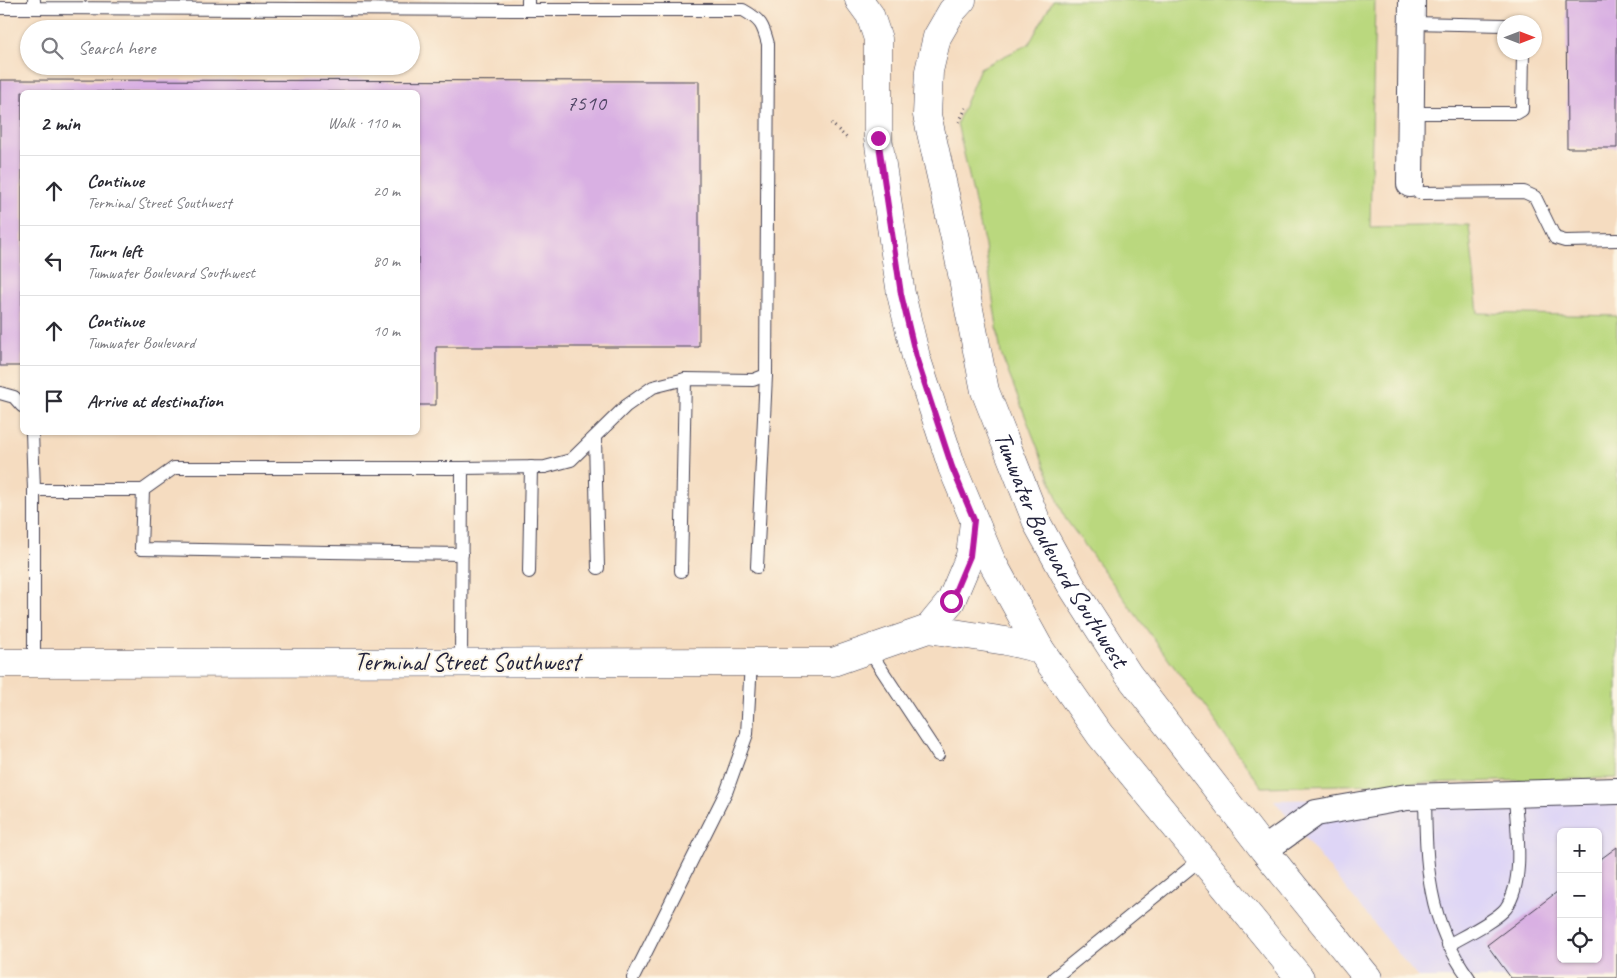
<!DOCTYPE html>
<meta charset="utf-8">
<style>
body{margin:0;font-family:Caveat,sans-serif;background:#f2f2f3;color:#2b2b33}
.controls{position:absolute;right:15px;bottom:15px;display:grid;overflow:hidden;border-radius:8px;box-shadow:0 1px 4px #0004}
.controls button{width:45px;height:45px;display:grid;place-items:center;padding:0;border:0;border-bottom:1px solid #e1e1e2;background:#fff;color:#2b2b33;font:25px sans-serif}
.compass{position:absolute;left:1497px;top:15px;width:45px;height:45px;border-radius:50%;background:#fff;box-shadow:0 1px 4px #0004;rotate:90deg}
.stop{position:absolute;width:15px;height:15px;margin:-11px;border:4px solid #b5179e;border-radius:50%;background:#fff}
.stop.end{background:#b5179e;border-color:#fff;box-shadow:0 1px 5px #0008}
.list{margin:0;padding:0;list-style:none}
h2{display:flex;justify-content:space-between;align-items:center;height:65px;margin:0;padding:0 20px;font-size:21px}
h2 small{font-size:16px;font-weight:400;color:#7c7c81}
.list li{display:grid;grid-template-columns:32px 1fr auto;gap:15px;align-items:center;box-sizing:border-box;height:70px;padding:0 20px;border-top:1px solid #e1e1e2}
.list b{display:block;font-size:19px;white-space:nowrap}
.list p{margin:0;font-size:16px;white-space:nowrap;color:#7c7c81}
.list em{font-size:16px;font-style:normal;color:#7c7c81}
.icon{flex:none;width:28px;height:28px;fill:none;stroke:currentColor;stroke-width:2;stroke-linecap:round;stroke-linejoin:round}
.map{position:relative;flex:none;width:1617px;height:978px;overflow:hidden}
.search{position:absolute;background:#fff;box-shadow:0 1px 4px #0004;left:20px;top:20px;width:400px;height:55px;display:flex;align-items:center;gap:12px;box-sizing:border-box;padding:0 18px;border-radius:28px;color:#7c7c81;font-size:19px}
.panel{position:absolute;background:#fff;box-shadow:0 1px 4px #0004;left:20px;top:90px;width:400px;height:345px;border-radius:8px}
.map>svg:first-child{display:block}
.built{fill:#ded5f6;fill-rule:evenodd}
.green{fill:#bad87e;stroke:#6e7d5c}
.building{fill:#d9b0e3}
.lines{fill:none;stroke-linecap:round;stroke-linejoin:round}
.lane-casing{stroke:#423e4f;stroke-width:14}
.street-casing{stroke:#423e4f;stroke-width:28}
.secondary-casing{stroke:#423e4f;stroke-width:29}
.path{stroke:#423e4f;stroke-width:3;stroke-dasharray:1 4;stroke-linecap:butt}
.lane{stroke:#fff;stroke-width:12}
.street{stroke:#fff;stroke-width:26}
.secondary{stroke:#fff;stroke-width:28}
.route{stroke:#b5179e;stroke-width:6}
.labels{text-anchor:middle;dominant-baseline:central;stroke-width:4;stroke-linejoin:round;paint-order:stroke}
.number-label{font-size:22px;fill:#504665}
.street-label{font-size:25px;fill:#22223b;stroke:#fcf5e5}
</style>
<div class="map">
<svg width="1617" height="978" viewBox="0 0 1617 978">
<rect width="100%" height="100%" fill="#fcf5e5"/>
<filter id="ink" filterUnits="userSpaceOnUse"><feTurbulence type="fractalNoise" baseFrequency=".02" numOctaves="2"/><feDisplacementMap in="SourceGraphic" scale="10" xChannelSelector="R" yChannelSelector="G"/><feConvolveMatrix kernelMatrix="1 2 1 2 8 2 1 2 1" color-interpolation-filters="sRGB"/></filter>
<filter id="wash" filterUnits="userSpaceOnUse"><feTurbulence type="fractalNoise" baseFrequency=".0096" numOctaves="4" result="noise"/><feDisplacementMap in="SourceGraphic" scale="20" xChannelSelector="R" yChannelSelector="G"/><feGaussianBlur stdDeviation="1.12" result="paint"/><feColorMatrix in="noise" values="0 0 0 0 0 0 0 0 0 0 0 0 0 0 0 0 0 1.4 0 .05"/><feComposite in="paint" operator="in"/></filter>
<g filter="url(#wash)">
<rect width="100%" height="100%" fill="#f5dcc0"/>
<!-- built -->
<path class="built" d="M1617 795V978H1418L1274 800ZM1561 832H1598V959H1561Z"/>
<!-- green -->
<path class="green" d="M1053 0H1375L1370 227 1469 225 1478 313 1617 316V778L1262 787 1065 518 1001 354 985 246 957 123 980 68 1029 44Z"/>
<g id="blocks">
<!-- building -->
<g class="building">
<path d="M1566 0H1617V148H1567Z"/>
<path d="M0 80 699 81V347H436V405H418V92H22V366H0Z"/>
<path d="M1617 847V978H1511L1487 945 1561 889V959H1598V861Z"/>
</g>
</g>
</g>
<g filter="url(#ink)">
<use href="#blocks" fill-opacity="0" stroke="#423e4f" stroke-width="1"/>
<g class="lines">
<defs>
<g id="lane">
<path d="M34 0V8L528 10V0"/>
<path d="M0 8H34"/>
<path d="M1412 23 1504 25"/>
<path d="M1411 113H1517L1522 110 1523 52"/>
<path d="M1410 184 1420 193 1524 192 1535 197 1555 238 1565 241 1617 240"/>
<path d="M0 393 14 397 22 406"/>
<path d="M32 432 34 490"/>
<path d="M595 438 598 568"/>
<path d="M143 490 141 549 462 554"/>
<path d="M757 567 766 375"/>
<path d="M681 571 685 379"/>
<path d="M529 572 531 467"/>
<path d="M868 649 938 755"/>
<path d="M34 662V490H143L174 468H462"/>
<path d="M461 662 462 468 545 467 571 460 626 406 653 387 685 379 753 380 766 375 768 44C763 25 761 20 743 10H528"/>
<path d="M1425 796C1426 864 1427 921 1469 978"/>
<path d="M1448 945C1462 937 1497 920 1506 908 1526 879 1516 827 1515 794"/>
<path d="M633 978 727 790 747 734 751 662"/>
<path d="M1054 978 1201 859"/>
</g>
<g id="street">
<path d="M1410 184 1412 0"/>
<path d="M1264 850 1316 813 1407 797 1617 791"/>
</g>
<g id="secondary">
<path d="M859 0 870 15 878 39V138L901 294 916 357 952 467 991 560 1040 649 1100 735 1300 978"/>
<path id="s1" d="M962 0 952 11 937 37 929 71 927 115 956 243 985 391 1038 525 1071 585 1128 674 1264 850 1368 978"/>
<path d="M928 629 951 601 970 556 974 522"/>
<path d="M0 663 833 662 928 629 1006 641 1040 649"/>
</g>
</defs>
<!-- lane casing -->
<use href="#lane" class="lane-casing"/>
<!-- street casing -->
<use href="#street" class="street-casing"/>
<!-- secondary casing -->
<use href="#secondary" class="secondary-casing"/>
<!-- path -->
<g class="path">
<path d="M959 122 966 108"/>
<path d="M831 123 849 140"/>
</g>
<!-- lane -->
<use href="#lane" class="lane"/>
<!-- street -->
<use href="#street" class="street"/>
<!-- secondary -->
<use href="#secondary" class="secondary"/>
</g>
</g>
<g class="lines" filter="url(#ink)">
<!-- route -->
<path class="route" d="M878 138 901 294 916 357 952 467 974 520 970 556 951 601"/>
</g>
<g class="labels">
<!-- number labels -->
<g class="number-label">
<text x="586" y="103">7510</text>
</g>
<!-- street labels -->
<g class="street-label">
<text stroke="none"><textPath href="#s1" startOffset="582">Tumwater Boulevard Southwest</textPath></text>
<text x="467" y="662">Terminal Street Southwest</text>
</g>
</g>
</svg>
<div class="controls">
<button>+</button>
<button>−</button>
<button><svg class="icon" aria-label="locate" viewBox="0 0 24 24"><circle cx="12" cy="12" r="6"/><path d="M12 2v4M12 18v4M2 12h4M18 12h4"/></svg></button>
</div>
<svg class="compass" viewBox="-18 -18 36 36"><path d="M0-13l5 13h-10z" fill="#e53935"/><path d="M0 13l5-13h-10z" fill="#7c7c81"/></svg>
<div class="stop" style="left:951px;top:601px"></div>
<div class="stop end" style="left:878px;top:138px"></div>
<div class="search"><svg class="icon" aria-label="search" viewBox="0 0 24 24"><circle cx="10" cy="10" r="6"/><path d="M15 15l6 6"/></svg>Search here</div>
<section class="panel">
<h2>2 min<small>Walk · 110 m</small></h2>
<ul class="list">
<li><svg class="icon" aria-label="ahead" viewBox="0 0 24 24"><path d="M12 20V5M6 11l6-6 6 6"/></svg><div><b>Continue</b><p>Terminal Street Southwest</p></div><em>20 m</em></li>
<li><svg class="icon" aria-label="left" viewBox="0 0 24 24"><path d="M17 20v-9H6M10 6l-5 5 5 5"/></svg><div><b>Turn left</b><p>Tumwater Boulevard Southwest</p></div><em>80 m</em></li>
<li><svg class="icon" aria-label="ahead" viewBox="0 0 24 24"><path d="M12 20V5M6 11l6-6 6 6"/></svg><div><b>Continue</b><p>Tumwater Boulevard</p></div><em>10 m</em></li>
<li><svg class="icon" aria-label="arrive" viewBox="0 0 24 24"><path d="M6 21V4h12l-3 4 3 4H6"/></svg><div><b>Arrive at destination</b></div></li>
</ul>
</section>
</div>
